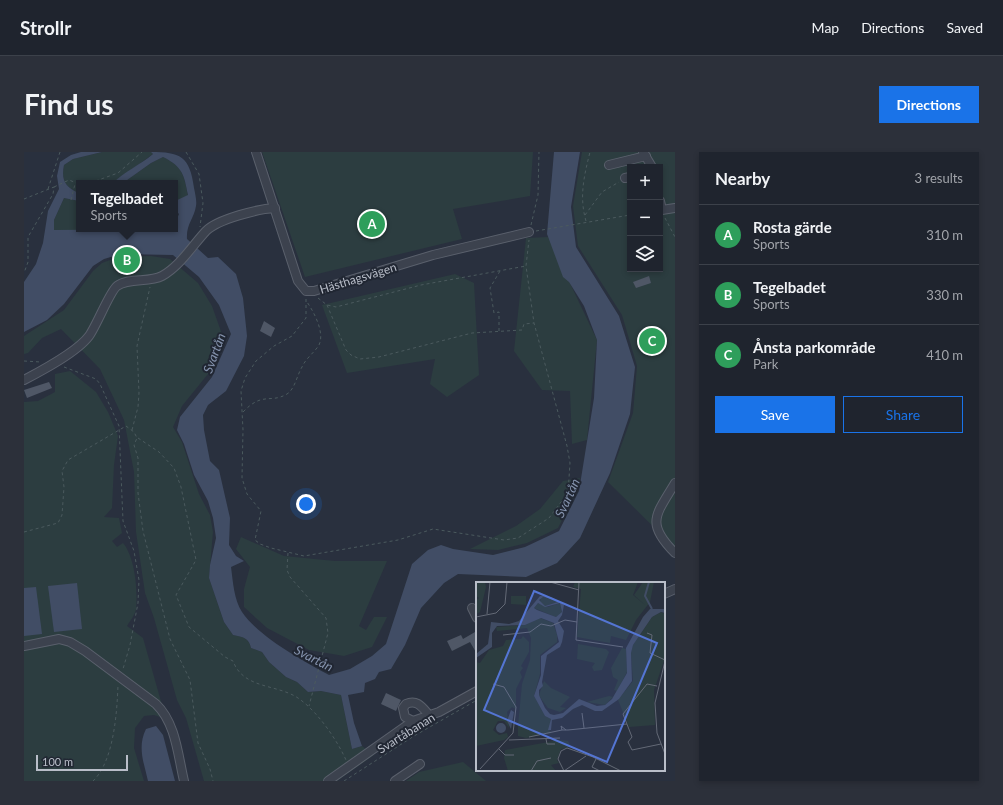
<!DOCTYPE html>
<meta charset="utf-8">
<style>
body{margin:0;font-family:Lato,sans-serif;background:#2c303a;color:#f1f3f6}
.controls{position:absolute;right:12px;top:12px;display:grid;overflow:hidden;border-radius:0px;box-shadow:0 2px 6px #0003}
.controls button{width:36px;height:36px;display:grid;place-items:center;padding:0;border:0;border-bottom:1px solid #3c414a;background:#1f242e;color:#f1f3f6;font:20px sans-serif}
.scale{position:absolute;left:12px;bottom:10px;width:92px;box-sizing:border-box;padding-left:4px;border:2px solid #b9bec9;border-top:0;font-size:11px;line-height:14px;white-space:nowrap;color:#b9bec9;-webkit-text-stroke:3px #212733;paint-order:stroke}
.you{position:absolute;left:282px;top:352px;width:14px;height:14px;margin:-10px;border:3px solid #fff;border-radius:50%;background:#1a73e8;box-shadow:0 0 0 6px #1a73e833}
.badge{display:grid;place-items:center;width:26px;height:26px;border-radius:50%;background:#1a73e8;color:#fff;font-size:13px;font-weight:700}
.pin{position:absolute;translate:-50% -50%;border:2px solid #fff;box-shadow:0 1px 4px #0006}
.popup{position:absolute;left:52px;top:28px;width:102px;height:52px;box-sizing:border-box;display:grid;place-content:center;border-radius:0px;background:#1f242e;filter:drop-shadow(0 1px 3px #0005);font-size:13px;white-space:nowrap;color:#a1a4aa}
.popup b{font-size:15px;color:#f1f3f6}
.popup::after{content:'';position:absolute;left:50%;top:100%;margin-left:-8px;border:8px solid transparent;border-top-color:#1f242e}
.list{margin:0;padding:0;list-style:none}
h2{display:flex;justify-content:space-between;align-items:center;height:52px;margin:0;padding:0 16px;font-size:17px}
h2 small{font-size:13px;font-weight:400;color:#a1a4aa}
.list li{display:grid;grid-template-columns:26px 1fr auto;gap:12px;align-items:center;box-sizing:border-box;height:60px;padding:0 16px;border-top:1px solid #3c414a}
.list b{display:block;font-size:15px;white-space:nowrap}
.list p{margin:0;font-size:13px;white-space:nowrap;color:#a1a4aa}
.list em{font-size:13px;font-style:normal;color:#a1a4aa}
.actions{display:flex;gap:8px;padding:12px 16px}
.actions a{flex:1;padding:9px 0;border:1px solid #1a73e8;border-radius:0px;text-align:center;font-size:14px;color:#1a73e8}
.actions .main{background:#1a73e8;color:#fff}
.icon{flex:none;width:22px;height:22px;fill:none;stroke:currentColor;stroke-width:2;stroke-linecap:round;stroke-linejoin:round}
.map{position:relative;flex:none;width:651px;height:629px;overflow:hidden;border-radius:0px}
header{display:flex;align-items:center;gap:24px;box-sizing:border-box;height:56px;padding:0 20px;background:#1f242e;border-bottom:1px solid #3c414a}
header strong{font-size:19px}
nav{display:flex;gap:22px;margin-inline-start:auto;font-size:14px}
.intro{display:flex;align-items:center;justify-content:space-between;box-sizing:border-box;height:96px;padding:0 24px}
h1{margin:0;font-size:28px}
.button{padding:10px 18px;border-radius:0px;background:#1a73e8;color:#fff;font-size:14px;font-weight:700}
main{display:flex;gap:24px;padding:0 24px}
aside{flex:1;background:#1f242e;border-radius:0px;box-shadow:0 2px 6px #0003}
.map>svg:first-child{display:block}
.green{fill:#2c3d40;fill-rule:evenodd}
.water{fill:#414d65}
.building{fill:#4f5766}
.lines{fill:none;stroke-linecap:round;stroke-linejoin:round}
.minor-casing{stroke:#5a606c;stroke-width:10}
.path{stroke:#4b5a5e;stroke-width:1;stroke-dasharray:3 3;stroke-linecap:butt}
.minor{stroke:#3c424e;stroke-width:8}
.labels{text-anchor:middle;dominant-baseline:central;stroke-width:4;stroke-linejoin:round;paint-order:stroke}
.street-label{font-size:12px;fill:#b9bec9;stroke:#212733}
.water-label{font-size:13px;font-style:italic;fill:#8492ac;stroke:#212733}
.inset-river{fill:none;stroke:#414d65;stroke-width:2}
.inset-road{fill:none;stroke:#636976;stroke-width:1}
.view{fill:#5475d3;fill-opacity:0.15;stroke:#5475d3;stroke-width:2}
.inset-edge{fill:none;stroke:#b9bec9;stroke-width:2}
</style>
<header>
<strong>Strollr</strong>
<nav><a>Map</a><a>Directions</a><a>Saved</a></nav>
</header>
<div class="intro"><h1>Find us</h1><a class="button">Directions</a></div>
<main>
<div class="map">
<svg width="651" height="629" viewBox="0 0 651 629">
<rect width="100%" height="100%" fill="#29303e"/>
<!-- green -->
<g class="green">
<path d="M78 0H127L129 2 89 31H55V41C41 35 37 28 40 13L49 7Z"/>
<path d="M238 0H509L506 44 429 57 438 87 281 125Z"/>
<path d="M558 0H651V396L584 330 609 261 613 214 598 163 554 94 549 54ZM606 15H636V117H606Z"/>
<path d="M139 5C159 15 160 23 164 44L151 49V31H99L127 11Z"/>
<path d="M40 46 55 49V77H65L49 80 30 79V68Z"/>
<path d="M524 85 573 188 563 288 548 292 546 239 518 238 490 199 502 86Z"/>
<path d="M127 104 146 107 174 131 188 154 199 185 184 222 158 254 149 275 158 290 175 342 186 363 189 380 185 426 200 470 209 483C219 485 225 486 227 496L238 500 245 510 262 525 273 530 284 540 297 539 317 543 328 597 338 594 350 603 313 629H180L162 566 153 548 130 466 121 441 112 380 110 320 100 268 76 217 37 177 18 186 4 201 0 202V184L40 158 69 119 78 111 94 105Z"/>
<path d="M431 122 450 131 455 223 423 245 406 232 411 207 323 221 298 153Z"/>
<path d="M46 219 72 240 84 260 94 284 90 313 88 356 80 365 95 366 98 381 88 389 93 395 99 391C111 405 114 439 112 457 111 463 106 469 103 474L119 486 142 567 130 563 120 564 111 576 110 596 120 629H0V250L14 249 31 240V222Z"/>
<path d="M556 326 553 338 534 376 503 391 474 398 446 397 492 374 516 357 539 329Z"/>
<path d="M217 385 260 404 311 409H363L335 474 342 478 350 465H363L348 495 320 504 285 498 243 476 220 455V437L226 415 212 397Z"/>
<path d="M439 610 462 629H382L395 620Z"/>
</g>
<!-- water -->
<g class="water">
<path d="M57 0H78L49 7 40 13C37 28 41 35 55 41V49L40 46 30 68V78L151 77V71L155 62 151 58V49L164 43C160 23 159 15 139 5L127 11 99 31H89C101 19 116 13 129 2L127 0C156 0 166 4 170 36 171 41 173 49 172 54 170 67 162 72 163 87L184 106 194 105 212 122 219 146 223 184 220 204 202 239 184 253 179 263 180 278 186 309 195 318 206 366 205 393 212 404 220 409 207 415C209 430 210 448 218 460 235 485 279 509 305 523L326 517 348 504 362 492 388 412 404 398 417 393 429 397 469 403 501 395 535 379 555 339 570 246 573 188 560 154 545 130 539 125 523 82 530 0H556L547 55 552 95 595 164 611 215 606 262 586 321 556 386 533 411 502 425 434 422 420 431 397 456 381 493 367 517 355 520 351 527 341 531 340 540 324 543 330 571 338 594 328 597 317 543 297 539 284 540 273 530 262 525 245 510 238 500 227 496C225 486 219 485 209 483L200 470 185 426 186 413 192 386 189 366 184 349 170 323 160 292 153 278 156 265 188 225 207 182 195 153 175 125 149 103 97 102 80 107 69 114 40 152 23 168 0 180V130L12 112 19 91 24 59 35 37 33 24 36 10 47 3Z"/>
<path d="M53 431 58 477 30 480 24 434Z"/>
<path d="M12 435 18 482 0 484V436Z"/>
<path d="M132 574 139 583 151 629H124C120 611 113 595 122 577Z"/>
</g>
<!-- building -->
<g class="building">
<path d="M625 124 627 131 612 136 609 130Z"/>
<path d="M240 169 251 176 247 185 236 179Z"/>
<path d="M25 230 28 236 3 246 0 238Z"/>
<path d="M451 480 453 502 446 490 428 499 423 489 437 483 439 487Z"/>
<path d="M362 541 377 548 372 559 357 552Z"/>
</g>
<g class="lines">
<defs>
<g id="minor">
<path d="M232 0 274 129 282 139H290L409 103 505 80"/>
<path d="M619 0 628 15"/>
<path d="M585 13 622 4"/>
<path d="M601 26 606 25"/>
<path d="M636 49 638 58 651 56"/>
<path d="M0 228C19 218 53 200 65 184 73 173 86 139 93 134 105 125 125 131 138 124 156 114 168 94 182 79 194 67 234 57 251 56"/>
<path d="M651 331C632 363 621 371 651 401"/>
<path d="M640 442 651 437"/>
<path d="M448 456 453 466"/>
<path d="M0 494 35 487 46 490 61 499 132 552C152 571 154 604 160 629"/>
<path d="M405 563C398 555 393 547 382 552L379 556 381 565 389 569 415 560 453 539"/>
<path d="M304 629 389 569"/>
<path d="M371 629 396 612"/>
</g>
</defs>
<!-- minor casing -->
<use href="#minor" class="minor-casing"/>
<!-- path -->
<g class="path">
<path d="M162 0 175 22 179 51 176 75"/>
<path d="M66 31 94 21 118 0"/>
<path d="M30 35 45 28 55 32"/>
<path d="M24 37 36 0"/>
<path d="M0 47 30 35 29 42 4 85V110L0 121"/>
<path d="M47 48 51 32"/>
<path d="M561 63 578 40 595 30"/>
<path d="M641 66 651 85"/>
<path d="M562 69C555 45 560 24 566 0"/>
<path d="M507 73 514 43 515 0"/>
<path d="M512 79 606 63"/>
<path d="M294 146 303 153 312 155 397 133 502 114"/>
<path d="M282 147V166L268 184 250 194 232 209 221 226 217 239 219 278 218 326 223 342 237 359 231 388 236 392 247 396 280 404 374 388 409 377 480 388 494 386 525 366 544 341 546 311 543 294 510 171 502 114 505 88"/>
<path d="M303 153 322 198 327 203 336 207 355 205 448 181 498 178 500 172 510 171"/>
<path d="M475 179V160L470 161 466 136 476 119"/>
<path d="M0 209 17 210"/>
<path d="M40 215 72 227 76 232 95 274 99 369 110 399 115 428 114 451 106 493 99 517"/>
<path d="M219 260C239 239 246 252 263 242 271 237 273 223 278 215 282 206 290 201 295 193 301 181 290 160 283 150"/>
<path d="M108 278 114 255 115 241 113 194 126 135"/>
<path d="M114 286 135 300 150 316 157 335 172 408 152 443 165 475 201 505 209 509C220 539 257 531 278 549 295 562 313 588 322 608"/>
<path d="M0 380 34 371 38 363 40 335 38 319 44 308 102 274 110 280 113 286 110 293 114 306V341L119 379 146 487 166 528 174 591 186 617 189 629"/>
<path d="M264 401 263 418 266 425 302 466 304 481 285 554"/>
<path d="M69 629C90 609 93 560 94 533"/>
<path d="M320 629 390 584 453 548"/>
</g>
<!-- minor -->
<use href="#minor" class="minor"/>
</g>
<g class="labels">
<!-- street labels -->
<g class="street-label">
<text transform="translate(334 126) rotate(-17)">Hästhagsvägen</text>
<text transform="translate(382 581) rotate(-32)">Svartåbanan</text>
</g>
<!-- water labels -->
<g class="water-label">
<text transform="translate(190 201) rotate(-70)">Svartån</text>
<text transform="translate(543 346) rotate(-65)">Svartån</text>
<text transform="translate(290 506) rotate(27)">Svartån</text>
</g>
</g>
<!-- overview -->
<g transform="translate(452 430)">
<rect width="189" height="189" fill="#29303e"/>
<path d="M0 0H9L10 5 4 30 0 32V18L3 16 0 14ZM99 0H162L157 13 169 23 158 13 167 0H178L174 20 160 38 150 58 135 54 134 61 101 55 105 7 97 5ZM35 14H50V23L35 22ZM65 15 74 16 82 20 69 24 64 20ZM62 21 72 25 84 21 86 31 80 35 58 26ZM185 30 189 32V76L178 108 179 143 153 145 142 118 157 99 155 71 157 63 176 35ZM64 36 77 41 81 53V60L64 73V92L58 114 69 134 75 137 73 148 76 151 50 156 42 154V144L46 102 54 78 55 56 51 46 21 49 20 45 49 43ZM47 54 53 60V70L45 84 47 86 44 90 46 95 40 107V127L36 125 31 130 33 146 28 139H22L17 148 23 153 31 151 32 155 28 158 0 164V80L4 81 13 68 27 64 30 58 45 57ZM102 62 130 67 133 70 126 88 118 89 116 85 119 81 101 77ZM146 66 150 67 151 90 141 109 138 108 142 98 137 95 135 86ZM68 99 75 106 94 115 84 125 90 126 84 130 72 126 66 118 63 113ZM133 114 137 115 129 123 111 120ZM83 158 92 159 95 165 85 167 81 178 83 181 75 183 80 189H32L28 176 29 168Z" fill="#2c3d40"/>
<path d="M64 14 75 15 88 23 86 33 82 39 88 49 86 60 84 65 71 73 66 100 67 104 63 108V113L69 126 74 132 78 133 87 131 103 117 121 124 129 123 136 117 151 91 150 66 167 35 174 27H189V31L185 30 176 35 157 63 155 71 156 99 143 117 126 129H119L106 123 97 127 86 136 76 138 75 148H72L75 137 69 134 58 114 65 93V74L83 60 78 41 65 36 49 43 21 44 16 51V65L0 76V72L12 62 15 40 33 42 43 39ZM67 15 74 16 82 20 69 24 63 18ZM62 21 69 25 84 21 86 30 80 35 61 28 58 26ZM35 128 38 130 35 147 31 139ZM20 146a5 5 0 1 1 10 0a5 5 0 1 1-10 0Z" fill="#414d65" fill-rule="evenodd"/>
<path class="inset-river" d="M173 0 169 14 176 27"/>
<path class="inset-road" d="M74 0 103 8M103 0 100 58 147 65M11 32 14 0M0 35 20 31 29 22 31 0M171 51 176 53 174 71 189 78M27 53 54 50 65 42 75 44 89 38 101 40M189 79 179 121 181 151 189 172M181 104 171 102 147 132 156 155 152 160 156 168 185 162M106 131 108 146M90 148 85 144 86 148H92L151 142M53 155 86 148M70 157 71 162H79M33 158 84 156M23 167 29 173H38M110 174 88 189 82 177 85 169 91 166 117 175 145 189M120 177 116 185 124 189M4 187 37 151 40 125 28 105 17 102M55 189 61 179 75 176"/>
<path class="view" d="M58 9 181 61 131 180 8 128Z"/>
<rect width="189" height="189" class="inset-edge"/>
</g>
</svg>
<div class="controls">
<button>+</button>
<button>−</button>
<button><svg class="icon" aria-label="layers" viewBox="0 0 24 24"><path d="M12 4l9 5-9 5-9-5zM3 14l9 5 9-5"/></svg></button>
</div>
<div class="scale">100 m</div>
<div class="you"></div>
<div class="pin badge" style="left:348px;top:72px;background:#2e9e5b">A</div>
<div class="pin badge" style="left:103px;top:108px;background:#2e9e5b">B</div>
<div class="popup"><b>Tegelbadet</b>Sports</div>
<div class="pin badge" style="left:628px;top:189px;background:#2e9e5b">C</div>
</div>
<aside>
<h2>Nearby<small>3 results</small></h2>
<ul class="list">
<li><span class="badge" style="background:#2e9e5b">A</span><div><b>Rosta gärde</b><p>Sports</p></div><em>310 m</em></li>
<li><span class="badge" style="background:#2e9e5b">B</span><div><b>Tegelbadet</b><p>Sports</p></div><em>330 m</em></li>
<li><span class="badge" style="background:#2e9e5b">C</span><div><b>Ånsta parkområde</b><p>Park</p></div><em>410 m</em></li>
</ul>
<div class="actions"><a class="main">Save</a><a>Share</a></div>
</aside>
</main>
